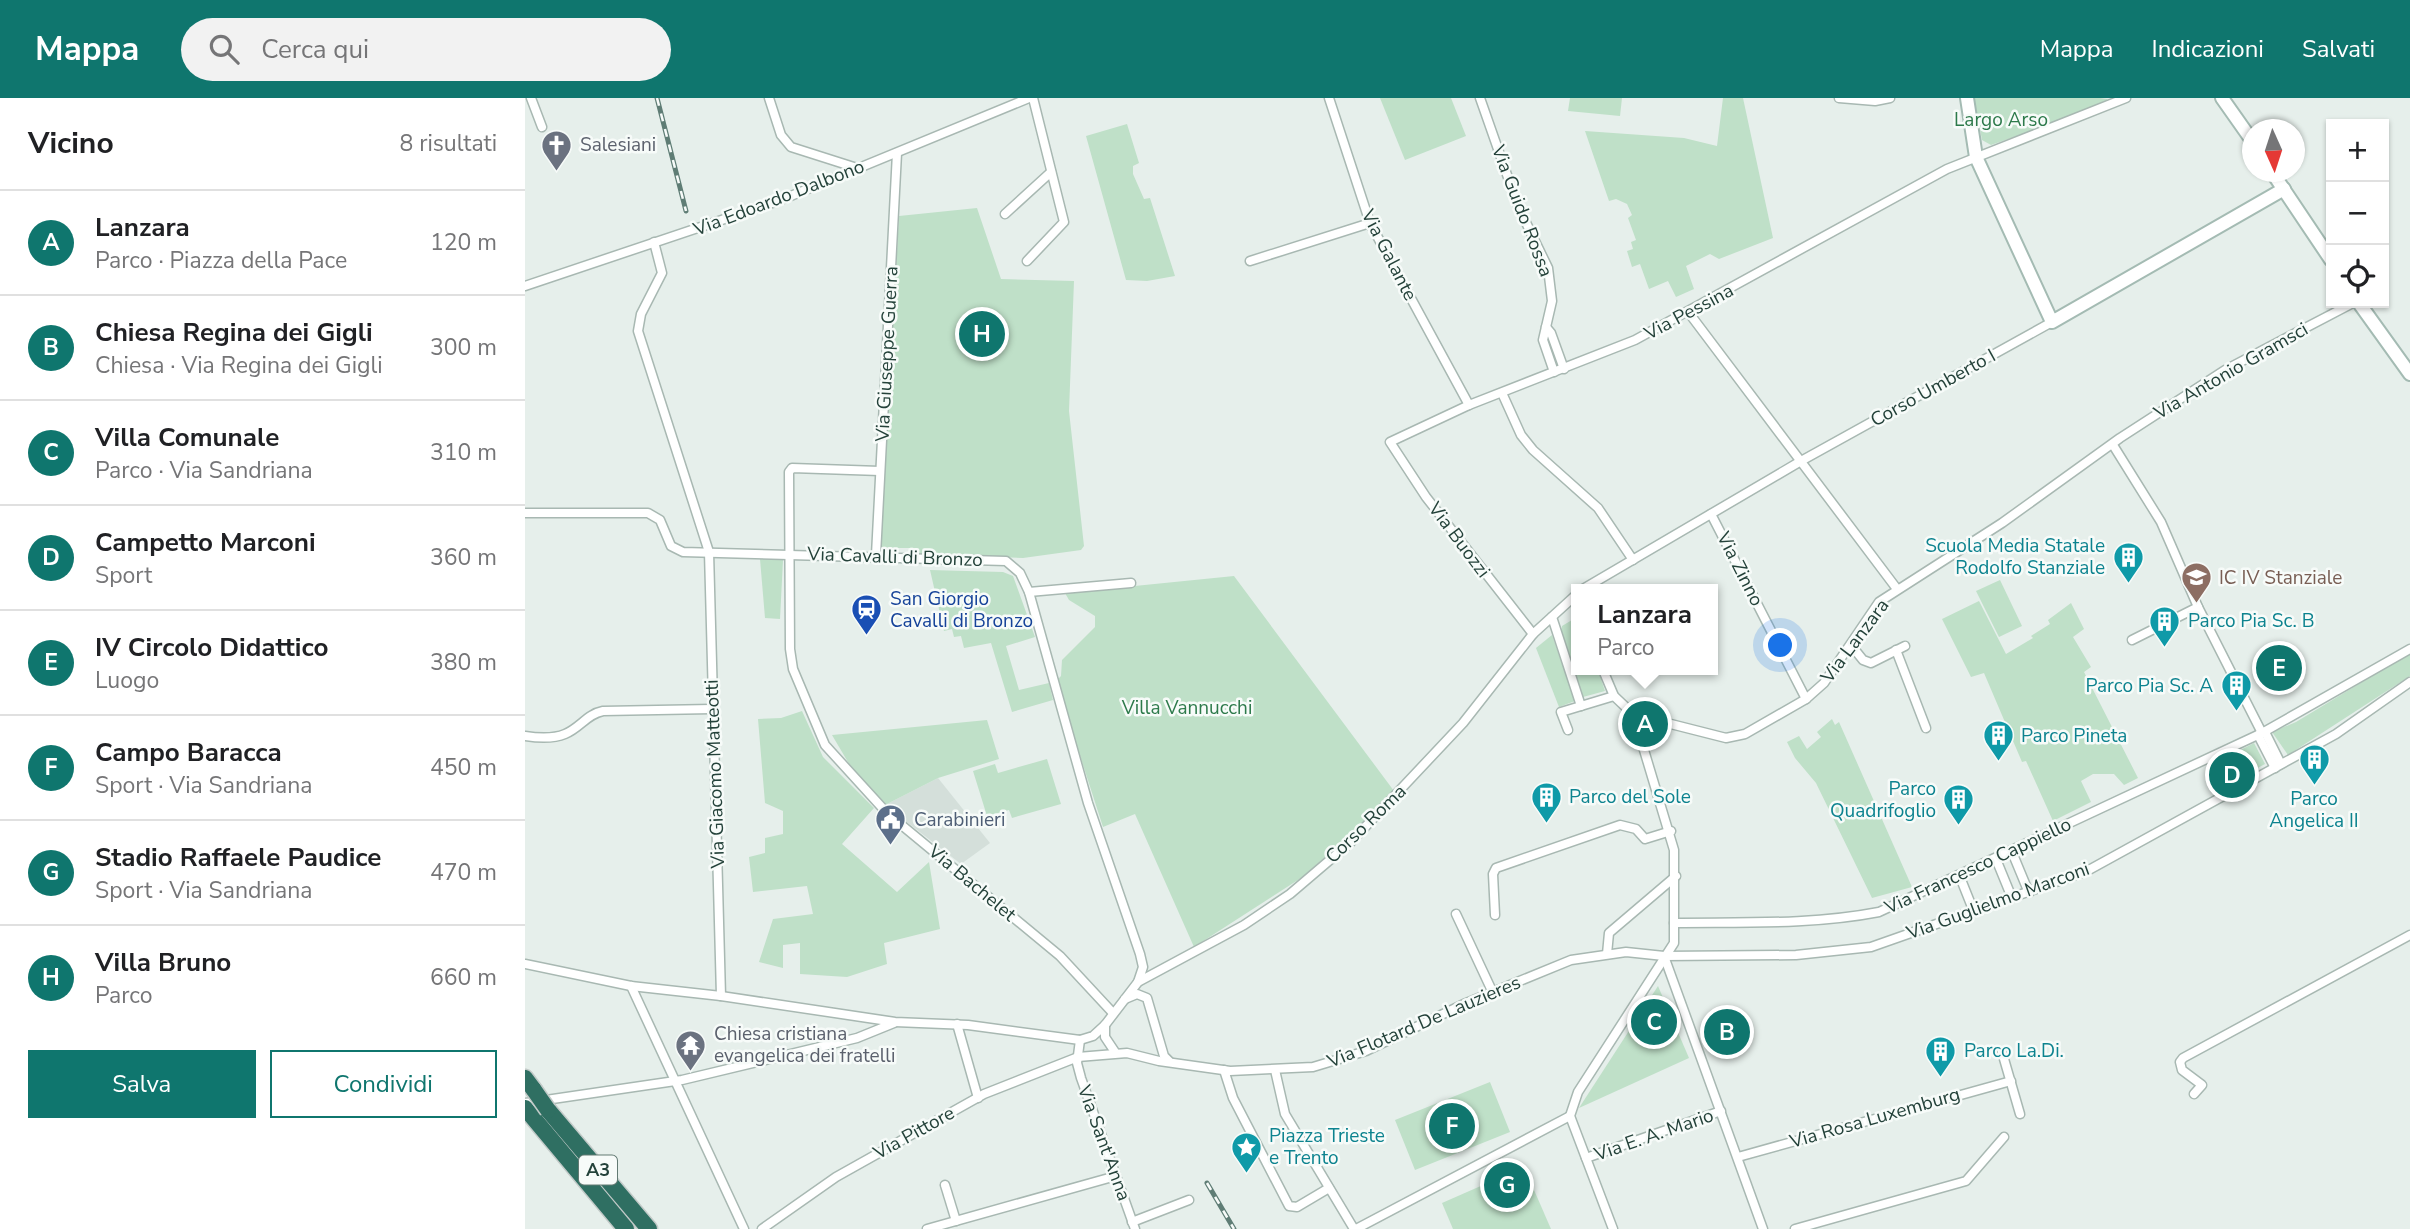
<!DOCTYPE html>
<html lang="it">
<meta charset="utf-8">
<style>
body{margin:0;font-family:"Nunito Sans",sans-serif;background:#f2f2f2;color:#202124}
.controls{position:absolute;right:21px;top:21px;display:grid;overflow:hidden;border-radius:0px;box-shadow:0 2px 5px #0004}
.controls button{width:63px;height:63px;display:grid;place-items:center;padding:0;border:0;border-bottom:2px solid #e0e0e0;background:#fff;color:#202124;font:35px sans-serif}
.compass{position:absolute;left:1717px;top:21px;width:63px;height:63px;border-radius:50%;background:#fff;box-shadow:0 2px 5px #0004;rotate:177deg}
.you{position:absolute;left:1256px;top:548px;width:24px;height:24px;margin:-18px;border:5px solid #fff;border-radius:50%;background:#1a73e8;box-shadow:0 0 0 10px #1a73e833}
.badge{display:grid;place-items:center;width:46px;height:46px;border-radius:50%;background:#0f766e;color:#fff;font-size:23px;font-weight:700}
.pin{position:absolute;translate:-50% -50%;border:4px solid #fff;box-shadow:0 2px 7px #0006}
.popup{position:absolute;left:1046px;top:486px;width:147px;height:91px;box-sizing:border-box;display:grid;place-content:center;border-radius:0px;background:#fff;filter:drop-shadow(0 2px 5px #0005);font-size:23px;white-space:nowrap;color:#757577}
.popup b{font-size:26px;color:#202124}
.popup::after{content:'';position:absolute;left:50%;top:100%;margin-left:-14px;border:14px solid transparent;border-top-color:#fff}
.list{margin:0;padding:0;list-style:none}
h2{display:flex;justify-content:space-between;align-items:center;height:91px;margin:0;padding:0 28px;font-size:30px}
h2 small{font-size:23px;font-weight:400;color:#757577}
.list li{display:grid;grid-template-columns:46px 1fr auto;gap:21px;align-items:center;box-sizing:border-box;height:105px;padding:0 28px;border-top:2px solid #e0e0e0}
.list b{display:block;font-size:26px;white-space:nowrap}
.list p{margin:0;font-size:23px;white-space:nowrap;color:#757577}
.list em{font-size:23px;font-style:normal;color:#757577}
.actions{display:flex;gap:14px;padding:21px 28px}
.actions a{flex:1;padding:16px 0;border:2px solid #0f766e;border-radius:0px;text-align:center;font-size:24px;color:#0f766e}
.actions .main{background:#0f766e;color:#fff}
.icon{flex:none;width:38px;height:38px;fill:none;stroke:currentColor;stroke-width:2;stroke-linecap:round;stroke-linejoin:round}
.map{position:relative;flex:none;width:1885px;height:1131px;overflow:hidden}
header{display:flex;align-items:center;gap:42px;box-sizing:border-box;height:98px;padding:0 35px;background:#0f766e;color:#fff}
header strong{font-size:33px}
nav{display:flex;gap:38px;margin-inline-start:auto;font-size:24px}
.search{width:490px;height:63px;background:#f2f2f2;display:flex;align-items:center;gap:18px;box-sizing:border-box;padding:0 24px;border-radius:38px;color:#757577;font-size:26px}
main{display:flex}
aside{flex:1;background:#fff}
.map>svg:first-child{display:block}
.built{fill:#d4dfda}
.green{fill:#bfe0c8}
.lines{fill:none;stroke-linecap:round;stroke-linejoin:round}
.minor-casing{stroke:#a8b8b2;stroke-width:11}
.secondary-casing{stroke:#a4bbb3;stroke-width:16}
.motorway-casing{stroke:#c2cac8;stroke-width:19}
.minor{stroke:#fff;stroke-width:8}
.secondary{stroke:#fff;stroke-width:12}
.motorway{stroke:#2f6f62;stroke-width:16}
.rail-casing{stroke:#5f7d75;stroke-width:5}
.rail{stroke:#f7fbf9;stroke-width:2.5;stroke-dasharray:8;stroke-linecap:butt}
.motorway-bridge-casing{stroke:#c2cac8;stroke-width:19;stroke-linecap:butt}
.motorway-bridge{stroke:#2f6f62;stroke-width:16}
.labels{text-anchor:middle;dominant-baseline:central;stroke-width:5;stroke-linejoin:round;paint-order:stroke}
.shield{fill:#f7fbf9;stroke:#637a73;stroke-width:2}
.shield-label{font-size:18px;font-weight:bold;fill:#24423a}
.park-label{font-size:19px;fill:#2d7a4b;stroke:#f7fbf9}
.worship-label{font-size:19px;fill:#5b616d;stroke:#f7fbf9;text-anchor:start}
.street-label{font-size:19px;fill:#24423a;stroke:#f7fbf9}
.culture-label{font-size:19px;fill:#0d838f;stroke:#f7fbf9;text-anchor:start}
.education-label{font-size:19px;fill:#785e54;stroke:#f7fbf9;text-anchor:start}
.transit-label{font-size:19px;fill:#164399;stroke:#f7fbf9;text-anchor:start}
.service-label{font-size:19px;fill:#4e5e75;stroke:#f7fbf9;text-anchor:start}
</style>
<header>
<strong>Mappa</strong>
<div class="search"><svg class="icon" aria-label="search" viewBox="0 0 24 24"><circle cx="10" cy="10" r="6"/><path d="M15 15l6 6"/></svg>Cerca qui</div>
<nav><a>Mappa</a><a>Indicazioni</a><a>Salvati</a></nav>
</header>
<main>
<aside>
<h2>Vicino<small>8 risultati</small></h2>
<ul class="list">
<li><span class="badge">A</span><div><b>Lanzara</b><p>Parco · Piazza della Pace</p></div><em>120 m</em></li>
<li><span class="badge">B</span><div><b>Chiesa Regina dei Gigli</b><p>Chiesa · Via Regina dei Gigli</p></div><em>300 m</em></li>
<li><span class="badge">C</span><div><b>Villa Comunale</b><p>Parco · Via Sandriana</p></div><em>310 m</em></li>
<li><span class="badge">D</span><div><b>Campetto Marconi</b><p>Sport</p></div><em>360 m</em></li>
<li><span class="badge">E</span><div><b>IV Circolo Didattico</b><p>Luogo</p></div><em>380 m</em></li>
<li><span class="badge">F</span><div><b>Campo Baracca</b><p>Sport · Via Sandriana</p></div><em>450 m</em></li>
<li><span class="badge">G</span><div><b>Stadio Raffaele Paudice</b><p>Sport · Via Sandriana</p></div><em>470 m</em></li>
<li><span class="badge">H</span><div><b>Villa Bruno</b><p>Parco</p></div><em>660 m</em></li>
</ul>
<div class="actions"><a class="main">Salva</a><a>Condividi</a></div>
</aside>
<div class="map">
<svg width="1885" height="1131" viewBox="0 0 1885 1131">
<rect width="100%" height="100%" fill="#e6efeb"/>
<!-- built -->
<path class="built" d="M413 680 465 745 436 766 360 707Z"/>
<!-- green -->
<g class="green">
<path d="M855 0H926L941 38 880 62Z"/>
<path d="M1045 0H1097L1095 18 1043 13Z"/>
<path d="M1198 0H1218L1248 140 1194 161 1185 156 1161 168 1169 191 1151 199 1143 183 1124 191 1115 166 1107 169 1102 153 1108 151 1106 144 1111 142 1103 120 1107 117 1102 106 1091 101 1084 103 1060 33 1159 40 1192 48Z"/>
<path d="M1449 0H1575L1582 1 1583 6 1466 47 1457 42Z"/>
<path d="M602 26 614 65 608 68V76L619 101 625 100 650 178 622 183 601 182 561 38Z"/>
<path d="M452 110 476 181 549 183 544 313 559 448 556 452 498 460 384 456V450H356L374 118Z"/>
<path d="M235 461 258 462 255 521 240 520Z"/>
<path d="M405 472 478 474 488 478 510 539 481 548 494 592 524 585 528 602 487 614 466 545 439 550 436 538 429 539 427 531 419 533Z"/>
<path d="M709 478 869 693 830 733 776 780 669 849 610 716 578 729 531 583 536 578 537 562 570 529V518L544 502 540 495Z"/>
<path d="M1475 482 1497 528 1474 539 1451 493Z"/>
<path d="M1454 503 1481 556 1508 540 1506 538 1525 526 1523 522 1546 505 1559 531 1548 539 1566 569 1559 574 1613 680 1599 687 1589 676H1568L1556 683 1566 704 1528 723 1501 663 1497 664 1459 575 1446 579 1417 521Z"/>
<path d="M1052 519V572H1073L1080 593 1058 599 1036 534 1037 528Z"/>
<path d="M1027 537 1050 603 1034 609 1011 550Z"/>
<path d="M1885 555V578L1763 657 1747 634 1771 624Z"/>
<path d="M277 613 298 659 349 710 317 746 372 794 404 764 415 831 359 845 362 866 322 879 275 876V845L258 847V870L234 864 248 821 288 816 282 788 228 794 224 759 240 755V740L258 736V713L240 705 233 621 256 620Z"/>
<path d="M1307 621 1310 627 1314 624 1387 789 1347 800 1291 685 1270 660 1262 644 1274 638 1282 651 1296 639 1292 634Z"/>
<path d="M462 622 474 661 413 680 360 707 330 676 307 637Z"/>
<path d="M1729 645 1740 666 1699 688 1688 666Z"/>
<path d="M522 661 536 706 487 720 484 712 462 718 448 673 470 666 473 675Z"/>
<path d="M1133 888 1164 960 1054 1010Z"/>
<path d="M965 984 985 1034 890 1072 870 1022Z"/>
<path d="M999 1069 1026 1131H928L917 1105Z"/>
</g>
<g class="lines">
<defs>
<g id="minor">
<path d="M6 0 17 29"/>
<path d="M244 0 256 37 266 49 332 70"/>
<path d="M804 0 845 125 944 307"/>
<path d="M955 0 993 108 1023 170 1027 203 1018 242 1029 274"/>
<path d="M1314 0 1350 3 1365 0"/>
<path d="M480 116 526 74"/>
<path d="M129 144 137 175 116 216 113 233 184 454 196 898"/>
<path d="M502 163 539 124 508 0"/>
<path d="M725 163 845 125"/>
<path d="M0 188 256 102 504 0"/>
<path d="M1164 215 1372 491"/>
<path d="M1021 229 1026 235 1039 271"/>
<path d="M977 295 996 337 1008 352 1073 410 1108 462"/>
<path d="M1588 347 1636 424 1673 509 1737 635"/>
<path d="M355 373 267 370 264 374 265 551 268 571 300 647 362 715 535 858 587 914"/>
<path d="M0 415H123L135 422 146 448 158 454 481 463 495 475 504 494 563 705 615 856 618 869 613 884"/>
<path d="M1186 416 1281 601"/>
<path d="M351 457 372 55"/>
<path d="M1058 491 1276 363 1527 224"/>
<path d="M504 494 606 485"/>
<path d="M1027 519 1056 608"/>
<path d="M1008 536 901 399 865 344 944 307 1110 242 1422 71 1601 0"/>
<path d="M1607 542 1673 509"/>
<path d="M1326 547 1338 562 1346 565 1380 548"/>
<path d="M1371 552 1401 630"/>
<path d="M1078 572 1089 598 1109 617"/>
<circle cx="1120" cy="626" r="14"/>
<path d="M1134 623 1201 640 1220 636 1281 601 1299 585 1354 504 1477 425 1595 340 1700 272 1828 205"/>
<path d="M1043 632 1036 614 1089 598"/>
<path d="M1740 634 1756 666"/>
<path d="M1733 637 1750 670"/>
<path d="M0 638C13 640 28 641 40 636 55 630 62 616 78 613L187 611"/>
<path d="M1487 754 1504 795"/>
<path d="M1471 761 1487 800"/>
<path d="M1435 779 1449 814"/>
<path d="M931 816 968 895"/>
<path d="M970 817 968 776 971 770 1095 727 1111 731 1120 741 1146 733"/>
<path d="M1149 825C1218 824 1287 827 1354 814L1737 635 1885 551"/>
<path d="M1082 856 1084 835 1151 778"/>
<path d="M1139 858 1238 1131"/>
<path d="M0 866 106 888 196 898 370 924 443 927 555 942"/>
<path d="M106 888 219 1131"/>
<path d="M600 901 612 896 622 900 639 958 644 963"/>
<path d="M432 926 453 1000"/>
<path d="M580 927V939L590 954"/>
<path d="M555 942 568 938 580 927 613 884 719 827 765 796 826 744 938 625 1008 536 1052 496"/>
<path d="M555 942 552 965 556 980 610 1131"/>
<path d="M1477 954 1495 1016"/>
<path d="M699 972 708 1000 764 1108 772 1109 804 1090"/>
<path d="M750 972 760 1016 829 1131"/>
<path d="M1669 996 1677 987 1657 972 1655 964 1658 960 1885 837"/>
<path d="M0 1005 157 982 332 940 369 925"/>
<path d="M1213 1059 1486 983"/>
<path d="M1061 1060 1196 1013"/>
<path d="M420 1087 431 1123"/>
<path d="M607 1124 664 1102"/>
<path d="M237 1131 311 1079 459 996 553 959 602 955 634 963 705 973 788 969 841 953 941 905 1046 862 1101 854 1139 858 1271 857 1346 849 1562 773 1811 636 1885 584"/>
<path d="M402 1131 591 1078"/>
<path d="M831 1131 1045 1018"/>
<path d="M1088 1131 1045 1018 1053 994 1149 845V752L1119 652 1118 640"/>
<path d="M1270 1131 1441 1083 1479 1039"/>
</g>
<g id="secondary">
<path d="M1442 0 1451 59 1527 224 1759 91"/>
<path d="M1697 0 1728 44"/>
<path d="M1747 74 1806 162"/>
<path d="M1834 205 1885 276"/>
</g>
<g id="motorway">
<path d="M0 980 9 992"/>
<path d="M0 1010 101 1131"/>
<path d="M23 1012 124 1131"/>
</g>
</defs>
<!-- minor casing -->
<use href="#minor" class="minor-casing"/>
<!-- secondary casing -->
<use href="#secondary" class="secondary-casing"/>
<!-- motorway casing -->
<use href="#motorway" class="motorway-casing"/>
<!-- minor -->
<use href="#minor" class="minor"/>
<!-- secondary -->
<use href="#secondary" class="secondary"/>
<!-- motorway -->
<use href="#motorway" class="motorway"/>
<defs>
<g id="rail">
<path d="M132 0 161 113"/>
<path d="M682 1085 709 1131"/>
</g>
</defs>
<!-- rail casing -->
<use href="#rail" class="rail-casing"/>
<!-- rail -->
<use href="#rail" class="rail"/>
<defs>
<path id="motorway-bridge" d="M9 992 23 1012"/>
</defs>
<!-- motorway-bridge casing -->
<use href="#motorway-bridge" class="motorway-bridge-casing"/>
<!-- motorway-bridge -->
<use href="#motorway-bridge" class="motorway-bridge"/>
</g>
<!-- icons -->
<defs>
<symbol id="church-pin" viewBox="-11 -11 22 30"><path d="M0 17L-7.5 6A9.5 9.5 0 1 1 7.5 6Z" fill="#6b7280" stroke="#f7fbf9"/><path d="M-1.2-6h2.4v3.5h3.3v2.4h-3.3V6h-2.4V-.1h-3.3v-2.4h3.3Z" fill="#fff"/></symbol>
<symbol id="building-pin" viewBox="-11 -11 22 30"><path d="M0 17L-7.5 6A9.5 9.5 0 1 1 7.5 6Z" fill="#0f9aa8" stroke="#f7fbf9"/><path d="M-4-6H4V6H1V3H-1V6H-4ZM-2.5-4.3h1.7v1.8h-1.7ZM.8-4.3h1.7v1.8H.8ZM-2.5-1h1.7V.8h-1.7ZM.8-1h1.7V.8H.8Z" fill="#fff"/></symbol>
<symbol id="school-pin" viewBox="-11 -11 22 30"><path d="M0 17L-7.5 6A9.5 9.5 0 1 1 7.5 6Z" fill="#8d6e63" stroke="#f7fbf9"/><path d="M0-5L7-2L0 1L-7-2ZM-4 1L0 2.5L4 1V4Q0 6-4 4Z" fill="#fff"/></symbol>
<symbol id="station-pin" viewBox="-11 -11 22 30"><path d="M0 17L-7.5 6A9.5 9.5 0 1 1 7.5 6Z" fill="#1a4fb4" stroke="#f7fbf9"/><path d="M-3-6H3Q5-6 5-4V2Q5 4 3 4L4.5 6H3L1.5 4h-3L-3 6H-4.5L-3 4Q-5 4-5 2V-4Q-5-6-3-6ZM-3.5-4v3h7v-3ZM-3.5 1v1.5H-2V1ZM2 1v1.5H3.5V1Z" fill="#fff"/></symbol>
<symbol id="civic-pin" viewBox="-11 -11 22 30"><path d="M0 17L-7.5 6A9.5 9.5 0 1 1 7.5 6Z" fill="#5c6f8a" stroke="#f7fbf9"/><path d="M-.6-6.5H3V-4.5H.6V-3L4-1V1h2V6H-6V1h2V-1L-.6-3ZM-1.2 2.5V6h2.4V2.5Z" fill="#fff"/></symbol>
<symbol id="temple-pin" viewBox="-11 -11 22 30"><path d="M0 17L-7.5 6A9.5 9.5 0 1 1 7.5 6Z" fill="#6b7280" stroke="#f7fbf9"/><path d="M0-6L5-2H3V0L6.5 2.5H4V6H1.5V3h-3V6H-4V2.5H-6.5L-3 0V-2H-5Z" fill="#fff"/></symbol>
<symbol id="sight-pin" viewBox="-11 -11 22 30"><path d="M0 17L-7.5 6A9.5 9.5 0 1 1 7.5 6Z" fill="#0f9aa8" stroke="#f7fbf9"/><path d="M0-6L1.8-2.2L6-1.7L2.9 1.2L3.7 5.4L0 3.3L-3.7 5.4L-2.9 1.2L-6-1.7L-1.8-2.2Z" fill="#fff"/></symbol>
</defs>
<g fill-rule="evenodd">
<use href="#church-pin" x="14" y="30" width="35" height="47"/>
<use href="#building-pin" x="1586" y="442" width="35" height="47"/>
<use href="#school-pin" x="1654" y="462" width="35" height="47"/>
<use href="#station-pin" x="324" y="494" width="35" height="47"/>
<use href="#building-pin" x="1622" y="506" width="35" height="47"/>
<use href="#building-pin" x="1694" y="570" width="35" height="47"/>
<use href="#building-pin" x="1456" y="620" width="35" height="47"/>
<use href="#building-pin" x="1772" y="644" width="35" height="47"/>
<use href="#building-pin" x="1004" y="682" width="35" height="47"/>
<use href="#building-pin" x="1416" y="684" width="35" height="47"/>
<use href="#civic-pin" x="348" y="704" width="35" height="47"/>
<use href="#temple-pin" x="148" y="930" width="35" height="47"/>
<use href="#building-pin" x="1398" y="936" width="35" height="47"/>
<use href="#sight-pin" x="704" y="1032" width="35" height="47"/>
</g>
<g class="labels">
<!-- shield labels -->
<rect class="shield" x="54" y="1057.5" width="38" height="29" rx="5"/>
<g class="shield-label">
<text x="73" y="1072">A3</text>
</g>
<!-- park labels -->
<g class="park-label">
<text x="1476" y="22">Largo Arso</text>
<text x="662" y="610">Villa Vannucchi</text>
</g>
<!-- worship labels -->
<g class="worship-label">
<text x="55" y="47">Salesiani</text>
<text x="189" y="936">Chiesa cristiana<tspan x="189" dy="22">evangelica dei fratelli</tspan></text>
</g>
<!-- street labels -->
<g class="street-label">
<text transform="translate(254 100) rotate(-21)">Via Edoardo Dalbono</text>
<text transform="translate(997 113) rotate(69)">Via Guido Rossa</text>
<text transform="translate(864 157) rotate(63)">Via Galante</text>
<text transform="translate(1164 214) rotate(-28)">Via Pessina</text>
<text transform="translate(362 256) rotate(-87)">Via Giuseppe Guerra</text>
<text transform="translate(1706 273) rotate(-30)">Via Antonio Gramsci</text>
<text transform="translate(1408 290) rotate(-29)">Corso Umberto I</text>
<text transform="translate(934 442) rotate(53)">Via Buozzi</text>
<text transform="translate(370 459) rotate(2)">Via Cavalli di Bronzo</text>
<text transform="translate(1215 471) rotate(63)">Via Zinno</text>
<text transform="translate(1330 543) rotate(-53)">Via Lanzara</text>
<text transform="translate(190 676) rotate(-92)">Via Giacomo Matteotti</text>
<text transform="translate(841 726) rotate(-44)">Corso Roma</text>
<text transform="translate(1453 768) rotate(-25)">Via Francesco Cappiello</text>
<text transform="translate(447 785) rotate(40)">Via Bachelet</text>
<text transform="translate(1473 803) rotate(-20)">Via Guglielmo Marconi</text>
<text transform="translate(899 924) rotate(-23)">Via Flotard De Lauzieres</text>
<text transform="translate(1350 1020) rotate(-16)">Via Rosa Luxemburg</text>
<text transform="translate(389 1035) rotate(-29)">Via Pittore</text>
<text transform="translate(1129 1037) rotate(-19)">Via E. A. Mario</text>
<text transform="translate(579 1045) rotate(70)">Via Sant'Anna</text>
</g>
<!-- culture labels -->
<g class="culture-label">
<text x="1580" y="448" text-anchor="end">Scuola Media Statale<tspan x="1580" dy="22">Rodolfo Stanziale</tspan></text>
<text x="1663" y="523">Parco Pia Sc. B</text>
<text x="1688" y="588" text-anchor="end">Parco Pia Sc. A</text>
<text x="1496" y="638">Parco Pineta</text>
<text x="1411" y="691" text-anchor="end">Parco<tspan x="1411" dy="22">Quadrifoglio</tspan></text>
<text x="1044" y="699">Parco del Sole</text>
<text x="1789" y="701" text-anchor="middle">Parco<tspan x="1789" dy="22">Angelica II</tspan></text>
<text x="1439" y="953">Parco La.Di.</text>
<text x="744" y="1038">Piazza Trieste<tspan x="744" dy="22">e Trento</tspan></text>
</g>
<!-- education labels -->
<g class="education-label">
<text x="1694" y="480">IC IV Stanziale</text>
</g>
<!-- transit labels -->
<g class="transit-label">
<text x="365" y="501">San Giorgio<tspan x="365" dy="22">Cavalli di Bronzo</tspan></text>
</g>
<!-- service labels -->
<g class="service-label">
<text x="389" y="722">Carabinieri</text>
</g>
</g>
</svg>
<div class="controls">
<button>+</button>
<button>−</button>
<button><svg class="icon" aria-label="locate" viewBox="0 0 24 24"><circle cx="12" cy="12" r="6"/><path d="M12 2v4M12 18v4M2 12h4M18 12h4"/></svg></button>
</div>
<svg class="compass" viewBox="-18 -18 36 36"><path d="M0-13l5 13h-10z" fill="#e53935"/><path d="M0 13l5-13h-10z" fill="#757577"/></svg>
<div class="you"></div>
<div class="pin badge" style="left:1120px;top:626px">A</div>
<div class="popup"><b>Lanzara</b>Parco</div>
<div class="pin badge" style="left:1202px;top:934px">B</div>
<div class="pin badge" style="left:1129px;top:924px">C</div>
<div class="pin badge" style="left:1707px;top:677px">D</div>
<div class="pin badge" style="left:1754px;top:570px">E</div>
<div class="pin badge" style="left:927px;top:1028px">F</div>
<div class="pin badge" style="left:982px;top:1087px">G</div>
<div class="pin badge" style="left:457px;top:236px">H</div>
</div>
</main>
